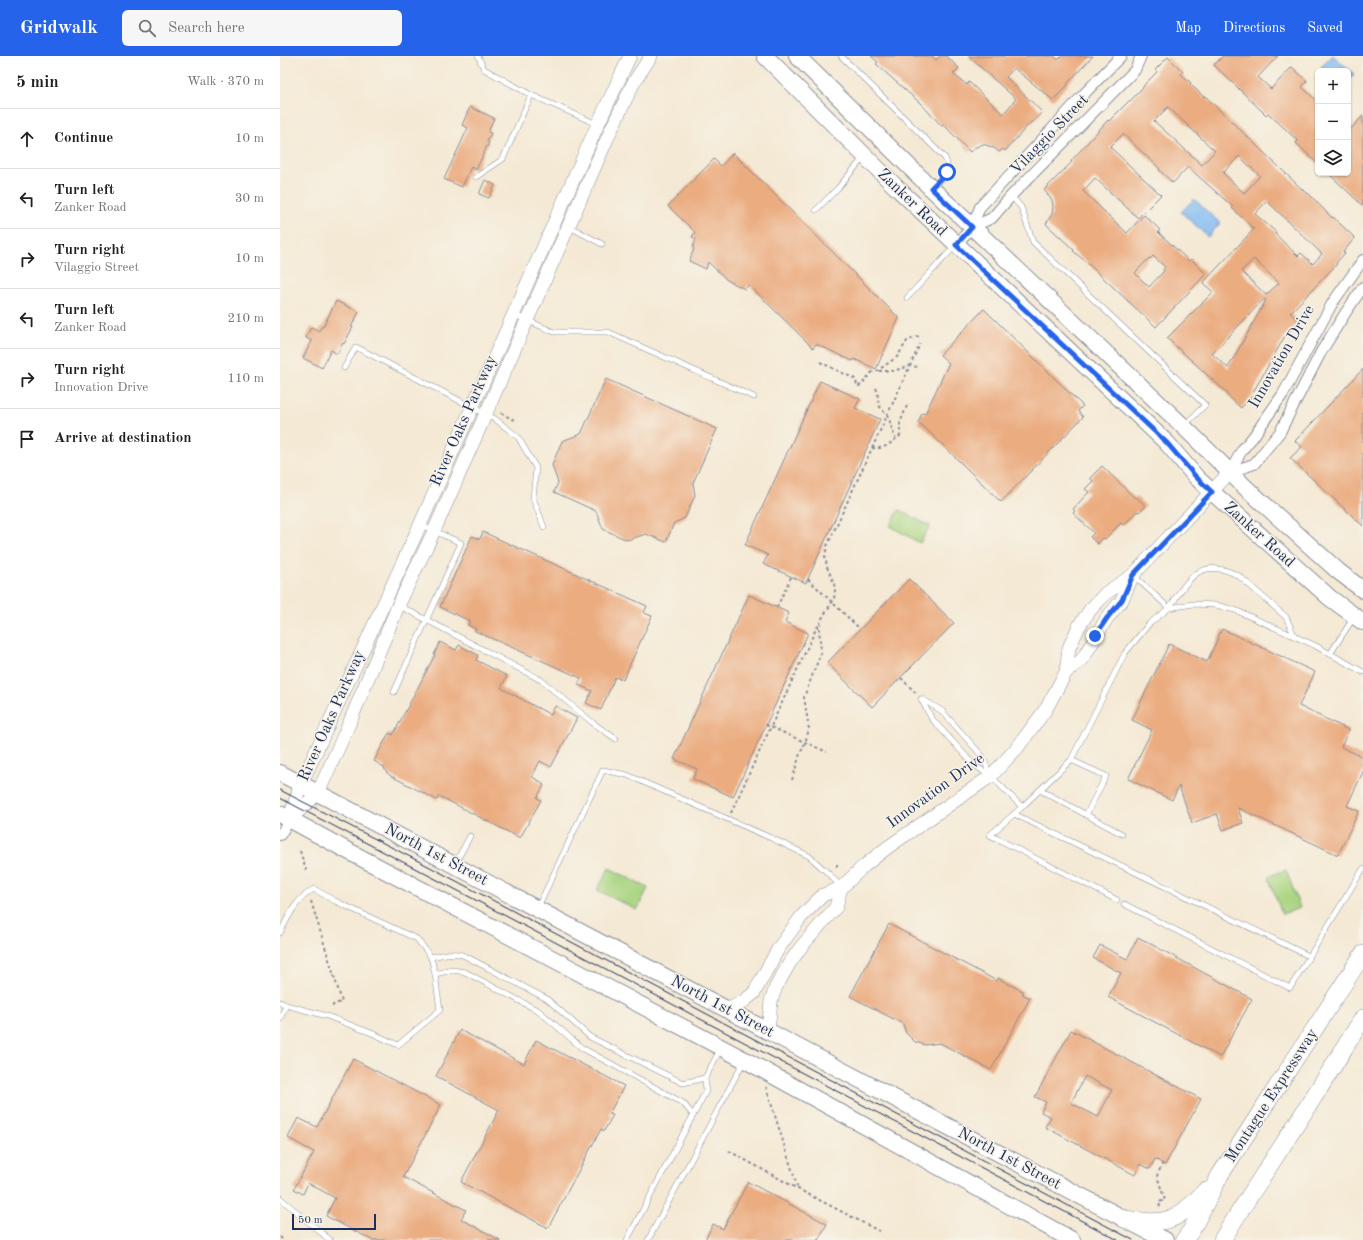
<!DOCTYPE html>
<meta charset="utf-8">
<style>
body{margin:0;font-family:"Old Standard TT",serif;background:#f6f6f6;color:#202124}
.controls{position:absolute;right:12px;top:12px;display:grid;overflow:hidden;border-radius:6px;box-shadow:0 1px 3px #0004}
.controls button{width:36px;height:36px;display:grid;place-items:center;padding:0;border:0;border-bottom:1px solid #e0e0e0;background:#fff;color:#202124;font:20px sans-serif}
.scale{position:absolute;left:12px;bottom:10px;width:84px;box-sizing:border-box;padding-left:4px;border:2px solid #1b2f5e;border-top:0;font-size:11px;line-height:14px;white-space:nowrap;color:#1b2f5e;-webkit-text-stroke:3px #f7f3e8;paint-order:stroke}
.stop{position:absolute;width:12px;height:12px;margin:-9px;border:3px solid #2563eb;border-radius:50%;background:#fff}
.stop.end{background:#2563eb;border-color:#fff;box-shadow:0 1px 4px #0008}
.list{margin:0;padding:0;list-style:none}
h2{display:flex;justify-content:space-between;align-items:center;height:52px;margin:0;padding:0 16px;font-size:17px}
h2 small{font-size:13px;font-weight:400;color:#757577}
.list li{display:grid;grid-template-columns:26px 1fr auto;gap:12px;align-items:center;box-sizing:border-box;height:60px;padding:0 16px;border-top:1px solid #e0e0e0}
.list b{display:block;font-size:15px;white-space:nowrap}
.list p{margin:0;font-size:13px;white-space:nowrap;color:#757577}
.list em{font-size:13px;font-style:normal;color:#757577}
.icon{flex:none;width:22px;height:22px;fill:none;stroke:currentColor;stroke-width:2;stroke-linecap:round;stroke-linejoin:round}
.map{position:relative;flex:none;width:1083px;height:1184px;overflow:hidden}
header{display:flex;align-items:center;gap:24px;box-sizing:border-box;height:56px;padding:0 20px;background:#2563eb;color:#fff}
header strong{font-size:19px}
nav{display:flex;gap:22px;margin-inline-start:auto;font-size:14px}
.search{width:280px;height:36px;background:#f6f6f6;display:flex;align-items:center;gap:10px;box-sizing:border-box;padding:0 14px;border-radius:6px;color:#757577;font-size:15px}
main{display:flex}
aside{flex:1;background:#fff}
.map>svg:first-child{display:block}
.green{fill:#aad582;stroke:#628270}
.water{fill:#80b9f1;stroke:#4e74a8}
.building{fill:#ebac80;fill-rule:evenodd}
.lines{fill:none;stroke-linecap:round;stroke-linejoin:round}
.service-casing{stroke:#888c99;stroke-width:6}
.minor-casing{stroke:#888c99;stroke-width:12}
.tertiary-casing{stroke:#888c99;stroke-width:14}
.primary-casing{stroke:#888c99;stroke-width:18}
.trunk-casing{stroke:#888c99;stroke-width:18}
.path{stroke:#888c99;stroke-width:2;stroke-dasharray:3 3;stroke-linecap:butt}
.service{stroke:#fff;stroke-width:5}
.minor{stroke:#fff;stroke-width:10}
.tertiary{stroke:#fff;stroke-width:13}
.primary{stroke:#fff;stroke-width:16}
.trunk{stroke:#fff;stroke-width:17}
.tram{stroke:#1b2f5e;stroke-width:1}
.path-bridge{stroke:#888c99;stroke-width:2;stroke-dasharray:3 3;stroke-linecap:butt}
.route{stroke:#2563eb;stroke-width:5}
.labels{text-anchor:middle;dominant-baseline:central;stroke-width:3;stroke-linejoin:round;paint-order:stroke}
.street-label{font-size:16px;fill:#1b2f5e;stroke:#f7f3e8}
</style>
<header>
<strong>Gridwalk</strong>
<div class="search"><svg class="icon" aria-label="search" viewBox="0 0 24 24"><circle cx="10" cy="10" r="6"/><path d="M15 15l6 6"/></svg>Search here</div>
<nav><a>Map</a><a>Directions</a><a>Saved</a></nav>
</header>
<main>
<aside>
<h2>5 min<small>Walk · 370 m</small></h2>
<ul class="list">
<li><svg class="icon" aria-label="ahead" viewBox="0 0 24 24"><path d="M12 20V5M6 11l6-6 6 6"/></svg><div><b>Continue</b></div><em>10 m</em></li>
<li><svg class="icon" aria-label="left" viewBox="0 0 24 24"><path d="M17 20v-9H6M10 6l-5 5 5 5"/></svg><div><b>Turn left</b><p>Zanker Road</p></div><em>30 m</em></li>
<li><svg class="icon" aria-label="right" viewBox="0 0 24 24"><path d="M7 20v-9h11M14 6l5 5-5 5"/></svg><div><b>Turn right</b><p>Vilaggio Street</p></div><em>10 m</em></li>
<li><svg class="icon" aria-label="left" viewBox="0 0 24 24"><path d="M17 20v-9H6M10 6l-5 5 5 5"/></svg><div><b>Turn left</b><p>Zanker Road</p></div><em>210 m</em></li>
<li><svg class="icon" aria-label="right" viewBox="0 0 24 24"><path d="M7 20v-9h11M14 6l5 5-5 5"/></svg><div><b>Turn right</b><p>Innovation Drive</p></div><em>110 m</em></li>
<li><svg class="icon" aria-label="arrive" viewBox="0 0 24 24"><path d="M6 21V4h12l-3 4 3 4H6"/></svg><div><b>Arrive at destination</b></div></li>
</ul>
</aside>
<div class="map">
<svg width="1083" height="1184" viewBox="0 0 1083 1184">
<rect width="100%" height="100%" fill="#f7f3e8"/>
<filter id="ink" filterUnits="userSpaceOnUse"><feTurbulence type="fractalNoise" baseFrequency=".025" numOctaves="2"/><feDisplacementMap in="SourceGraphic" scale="8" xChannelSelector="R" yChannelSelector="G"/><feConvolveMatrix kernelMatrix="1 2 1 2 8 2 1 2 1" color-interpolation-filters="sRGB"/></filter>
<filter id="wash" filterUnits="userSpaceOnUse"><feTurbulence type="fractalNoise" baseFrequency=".012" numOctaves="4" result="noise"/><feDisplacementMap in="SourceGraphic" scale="16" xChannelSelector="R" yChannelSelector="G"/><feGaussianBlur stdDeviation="0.9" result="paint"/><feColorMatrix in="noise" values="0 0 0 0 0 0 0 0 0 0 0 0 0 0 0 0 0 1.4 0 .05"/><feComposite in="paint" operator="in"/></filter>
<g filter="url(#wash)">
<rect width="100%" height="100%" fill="#f4e9d4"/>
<!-- green -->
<g class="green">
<path d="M619 454 650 470 640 487 610 470Z"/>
<path d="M329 812 368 832 357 854 317 834Z"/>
<path d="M1006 814 1020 852 1002 858 988 820Z"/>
</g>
<!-- water -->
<g class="water">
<path d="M1051 0H1054L1074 18 1068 25V15H1046L1041 11Z"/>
<path d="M914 143 940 167 928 181 901 156Z"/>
</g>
<g id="blocks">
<!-- building -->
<g class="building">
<path d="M591 0H652L656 4 660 0H666L679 12 673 18 687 29 689 26 723 58 736 43 688 0H774L778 4 782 0H813L787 28 788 29 773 44 734 12 726 21 762 56 752 67 751 66 725 95 723 93 719 96 714 92 703 88 694 92 690 96 664 69 662 70 640 47 596 8 598 6Z"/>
<path d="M943 0H998L978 21 991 33 1012 11 1027 25 1022 31 1038 46V108L1016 87 1018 85 988 57 986 59 934 9Z"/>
<path d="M888 1 903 16 901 18 911 27 910 28 924 41 925 40 1027 138 1028 137 1052 162 1053 161 1075 182 1063 196 1065 197 1056 207 1057 208 1010 257 1019 265 1005 280 972 338 973 339 961 352 947 339V337L887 282 933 236 923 227 974 173 952 152 953 151 908 111 893 127 879 114 880 113 843 78 830 91 881 139 858 162 815 122 803 135 847 177 864 159 880 174 878 176 909 205 911 203 926 218 876 271 805 205 793 195 794 194 766 168 772 158 773 151 772 144 764 134 792 106 791 105 828 64 829 65 849 45H850L864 30V29L877 16 875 14ZM888 51 935 95 922 109 874 65ZM959 100 980 120 964 137 943 117ZM987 145 1042 198 1033 208 1021 197 1018 200 995 178 996 176 975 158ZM873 200 885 211 883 214 884 215 869 231 855 217 869 202 870 203ZM974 203 999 227 986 239 961 215ZM984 243 986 244 948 312 932 298Z"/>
<path d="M190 51 214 62 208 76 211 77 207 85 209 86 196 114 191 111 182 131 164 123 188 72 182 69Z"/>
<path d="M1083 60V150L1048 117H1068V76Z"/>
<path d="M453 97 619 262 596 313 574 303 573 305 536 288 533 292 469 229 465 233 447 224 428 206 426 213 409 205 414 193 413 191 416 183 412 181 415 176 388 150 434 103 441 110Z"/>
<path d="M205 124 215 129 209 142 199 138Z"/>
<path d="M56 245 79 256 71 271H73L64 288 63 287 57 298 51 294 42 312 23 302 32 285 26 282 31 271 39 275 41 271H43Z"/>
<path d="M704 253 803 350 798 355 803 361 721 446 643 370 638 367 642 357 645 358 669 307 660 299Z"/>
<path d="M1083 313V470L1010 402 1022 391 1015 385Z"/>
<path d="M326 323 437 373 413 427 415 439 405 462 394 467 386 486 366 478 347 484 323 473 316 455 274 436 278 427 272 409 282 385 301 378Z"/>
<path d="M540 325 580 343 575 352 600 363 526 527 483 508 488 499 465 489Z"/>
<path d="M822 410 855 442 856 441 866 450 859 456 857 455 844 469 841 467 825 483 823 482 818 488 810 481 814 477 793 457 795 455 793 453 809 436 805 433 813 425 810 422Z"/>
<path d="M203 476 367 550 364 557 372 560 343 624 335 621 321 654 306 647 312 635 298 629 301 622 195 575 196 573 188 569 190 565 160 551 192 480 200 483Z"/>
<path d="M629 523 674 567 592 651 547 607Z"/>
<path d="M469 539 509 557 505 566 528 577 453 741 413 723 417 713 394 703Z"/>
<path d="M942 573 1035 616 1019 650 1069 674 1061 691 1083 701V716L1067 750 1079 755 1058 799 958 752 963 767 943 774 937 758 912 767 899 730 892 744 848 723 872 674 852 664 889 588 927 606Z"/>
<path d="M160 586 176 594 179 589 198 599 196 604 227 620 221 632 271 659 275 650 297 662 271 711 260 705 252 721 263 727 262 728 264 729 257 742 261 744 240 782 159 740 157 744 111 720 106 716 104 711 94 705 109 677 113 679 155 599H154Z"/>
<path d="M609 868 717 925 718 922 744 936 742 938 750 942 711 1014 660 987 645 989 635 986 626 977 623 968 570 940Z"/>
<path d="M858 881 972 943 940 1001 828 941 841 917 813 902 820 889 847 903Z"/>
<path d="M180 974 244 1008 256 984 344 1030 329 1058 333 1059 324 1075 321 1073 268 1172 181 1126 219 1054 156 1020Z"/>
<path d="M791 974 921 1043 885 1109 875 1103 870 1113 860 1108 855 1119 765 1071 771 1061 761 1056 766 1046 755 1041ZM805 1020 832 1034 818 1061 791 1047Z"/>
<path d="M73 1003 161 1049 123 1121 186 1154 181 1163 220 1184H92L46 1160 55 1142 28 1127 23 1138 14 1133 34 1096 8 1082 18 1062 37 1071Z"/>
<path d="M468 1126 547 1168 538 1184H425L433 1168 443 1173Z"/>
</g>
</g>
</g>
<g filter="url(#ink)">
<use href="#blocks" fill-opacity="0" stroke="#888c99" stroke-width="1"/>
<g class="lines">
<defs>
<g id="service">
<path d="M198 0 204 13 251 39 317 68"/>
<path d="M561 0 665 102C672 117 661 122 651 131"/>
<path d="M196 121 223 103 251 39"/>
<path d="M731 140 741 151 753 186 925 349 905 369"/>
<path d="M536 154 558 132 584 101"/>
<path d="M290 171 322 188"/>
<path d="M627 242 675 190"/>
<path d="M235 259 274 276H328L474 341"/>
<path d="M64 312 76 291 215 363 238 381 256 412 253 442 264 471"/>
<path d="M854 520 889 552C896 542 908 521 919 516 932 509 948 514 959 520L1006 561 1015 581"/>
<path d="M118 549 261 624 313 667 336 683"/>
<path d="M1050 598 1074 561"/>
<path d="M114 636 181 487 141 469"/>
<path d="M641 643 652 663 694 709 711 720 742 751 791 704 845 597 869 568 889 552 913 548 936 549 955 554 1034 589 1083 616"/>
<path d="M642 643 662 655 703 701 710 719"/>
<path d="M791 704 826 720 806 759"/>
<path d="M760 734 842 778"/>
<path d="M742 751 710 779 837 844"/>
<path d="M734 758 1029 900"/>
<path d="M175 808 190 780"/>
<path d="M844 848 1010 932 1083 813"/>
<path d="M258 851 323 714 347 719 491 782 529 800 549 818 561 831"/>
<path d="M0 877C9 859 16 843 34 833L55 845 137 883 151 901 155 918 160 954 118 989 94 978 47 960 6 949 0 946"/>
<path d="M151 901C163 899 173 895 185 900L267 943 310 981 403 1027 425 1022"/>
<path d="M155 918 172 914 185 916 259 955 302 992 403 1047 413 1059"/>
<path d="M0 963 6 949"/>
<path d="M0 1142 50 1184"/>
<path d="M347 1184 426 1035 425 1022 440 994"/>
<path d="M368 1184 464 1005"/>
</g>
<g id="minor">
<path d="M692 171 712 162 731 140 855 14 861 0"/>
<path d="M676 189 692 171 700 151 804 38 841 0"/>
<path d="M950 416 962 394 973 381 1003 338 1053 246 1083 204"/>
<path d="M950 416 974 408 1000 376 1041 296 1066 256 1083 231"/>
<path d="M0 779 10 763"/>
</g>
<g id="tertiary">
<path d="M786 616 802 604 827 562 842 544 853 519"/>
<path d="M10 761 21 728 140 469 318 68 350 0"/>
<path d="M10 763 38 737 69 668 118 550 154 475 331 74 354 26 371 0"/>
<path d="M448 954 464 945 474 937 498 893 521 861 543 839 561 832 584 810 608 791 711 720 737 692 766 653 786 616 789 592 799 570 810 554 826 537 853 519 950 416"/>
<path d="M488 976 491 945 496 931 509 908 521 891 556 851 561 832"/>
</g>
<g id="primary">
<path d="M485 0 616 131 887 387 916 421 932 436 1050 542 1083 566"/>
<path d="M517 0 651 132 904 371 966 432 1058 515 1083 534"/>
<path d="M0 717 703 1089 885 1184"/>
<path d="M0 758 68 795 465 1004 792 1184"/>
</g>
<g id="trunk">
<path d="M844 1163C886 1169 896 1167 925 1135"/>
<path d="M904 1184 911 1175 940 1119 1083 898"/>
<path d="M942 1184C971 1136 1003 1090 1033 1042 1050 1016 1066 989 1083 962"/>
</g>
</defs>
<!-- service casing -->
<use href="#service" class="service-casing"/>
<!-- minor casing -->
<use href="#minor" class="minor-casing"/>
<!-- tertiary casing -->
<use href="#tertiary" class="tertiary-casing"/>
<!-- primary casing -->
<use href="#primary" class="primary-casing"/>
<!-- trunk casing -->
<use href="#trunk" class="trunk-casing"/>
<!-- path -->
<g class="path">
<path d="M540 306 575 323 578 331 582 328 591 317 597 315 617 301 627 285 639 280"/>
<path d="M599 315H613L630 310 640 311"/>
<path d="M596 332C599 338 597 342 599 348 600 353 606 357 608 361 612 369 611 375 616 382"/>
<path d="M221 357 234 364"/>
<path d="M592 392C605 394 611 386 620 380V367L628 347"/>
<path d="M497 551 511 521"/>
<path d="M621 622 637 638"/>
<path d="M486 669 547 696"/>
<path d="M512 724 520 698 525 687 529 673 524 641 541 597 539 573 541 564 554 543 555 534 554 527 547 511 545 500 547 490 640 288"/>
<path d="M451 757 535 575 540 567"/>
<path d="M20 795 26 814"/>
<path d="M557 811V807"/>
<path d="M31 845 62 946 54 948 52 951"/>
<path d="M486 1031 518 1133"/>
<path d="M449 1095 518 1133 601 1176"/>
<path d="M880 1151 879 1146 885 1144 877 1120 883 1106"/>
<path d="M0 1181 3 1184"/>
</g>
<!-- service -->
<use href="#service" class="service"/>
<!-- minor -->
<use href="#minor" class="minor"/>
<!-- tertiary -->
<use href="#tertiary" class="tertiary"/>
<!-- primary -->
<use href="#primary" class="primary"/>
<!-- trunk -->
<use href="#trunk" class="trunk"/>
<!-- tram -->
<g class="tram">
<path d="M0 734 150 811 853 1184"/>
<path d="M0 742 169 830 838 1184"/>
</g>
<!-- path-bridge -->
<path class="path-bridge" d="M528 523 580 573"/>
</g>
</g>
<g class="lines" filter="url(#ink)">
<!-- route -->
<path class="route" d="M667 116 651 132 692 171 676 189 887 387 916 421 932 436 853 519 842 544 827 562 815 580"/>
</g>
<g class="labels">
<!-- street labels -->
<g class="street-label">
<text transform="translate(770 79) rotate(-46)">Vilaggio Street</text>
<text transform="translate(632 147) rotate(44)">Zanker Road</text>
<text transform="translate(1002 301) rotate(-60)">Innovation Drive</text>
<text transform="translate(184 365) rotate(-66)">River Oaks Parkway</text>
<text transform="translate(979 479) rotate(42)">Zanker Road</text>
<text transform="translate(52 660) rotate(-66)">River Oaks Parkway</text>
<text transform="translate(656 735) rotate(-36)">Innovation Drive</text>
<text transform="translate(156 799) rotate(28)">North 1st Street</text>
<text transform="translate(442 951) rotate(28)">North 1st Street</text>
<text transform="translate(992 1040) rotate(-57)">Montague Expressway</text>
<text transform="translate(729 1103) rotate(28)">North 1st Street</text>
</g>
</g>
</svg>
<div class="controls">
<button>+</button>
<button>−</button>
<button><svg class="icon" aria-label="layers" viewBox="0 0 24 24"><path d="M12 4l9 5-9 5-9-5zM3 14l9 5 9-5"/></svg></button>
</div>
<div class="scale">50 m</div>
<div class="stop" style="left:667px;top:116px"></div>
<div class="stop end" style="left:815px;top:580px"></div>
</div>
</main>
